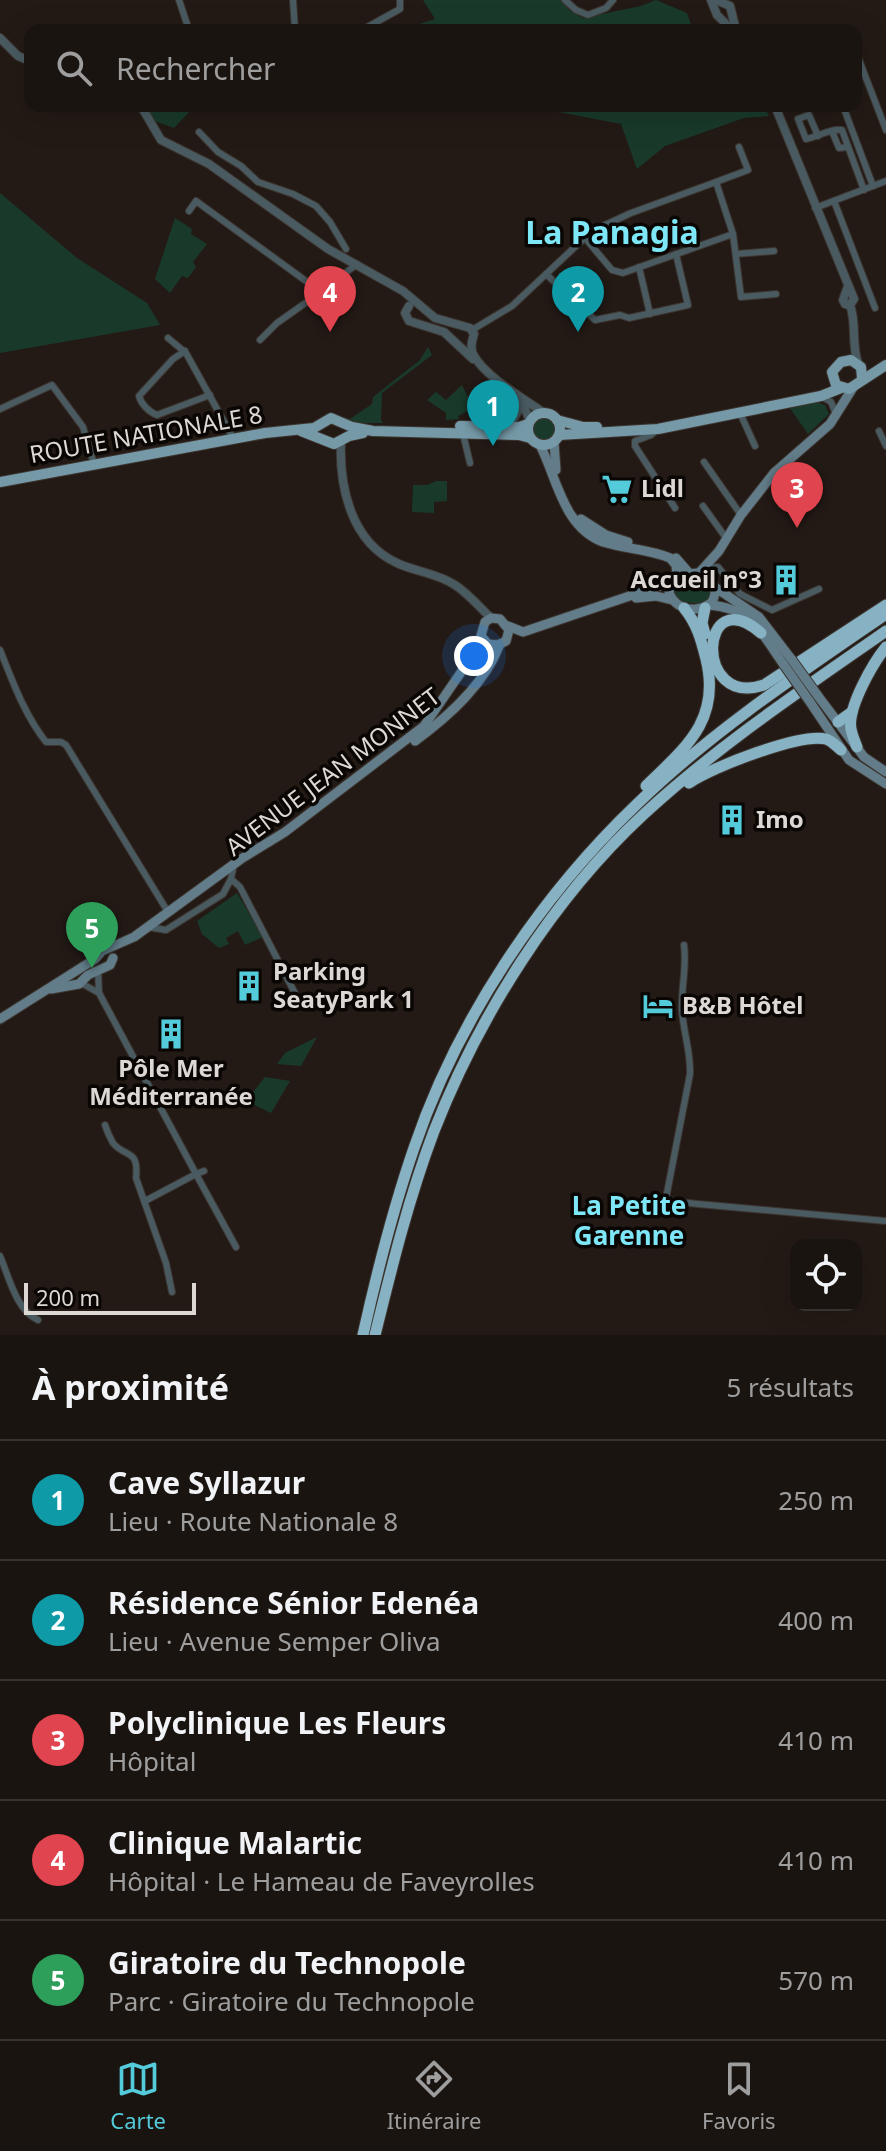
<!DOCTYPE html>
<html lang="fr">
<meta charset="utf-8">
<style>
:root{--surface:#1a1410;--page:#27211e;--text:#f1f3f6;--muted:#9f9e9f;--line:#383330;--accent:#53cbdb}
body{margin:0;font-family:"Noto Sans",sans-serif;background:var(--page);color:var(--text)}
.controls{position:absolute;right:24px;bottom:24px;display:grid;overflow:hidden;border-radius:16px;box-shadow:0 8px 32px #0002}
.controls button{width:72px;height:72px;display:grid;place-items:center;padding:0;border:0;border-bottom:2px solid var(--line);background:var(--surface);color:var(--text);font:40px sans-serif}
.scale{position:absolute;left:24px;bottom:20px;width:172px;box-sizing:border-box;padding-left:8px;border:4px solid #ded8d4;border-top:0;font-size:22px;line-height:28px;white-space:nowrap;color:#ded8d4;-webkit-text-stroke:6px #090604;paint-order:stroke}
.you{position:absolute;left:474px;top:656px;width:28px;height:28px;margin:-20px;border:6px solid #fff;border-radius:50%;background:#1a73e8;box-shadow:0 0 0 12px #1a73e833}
.badge{display:grid;place-items:center;width:52px;height:52px;border-radius:50%;background:var(--accent);color:#fff;font-size:26px;font-weight:700}
.pin{position:absolute;translate:-50% -66px;filter:drop-shadow(0 2px 4px #0008)}
.pin::after{content:'';position:absolute;top:42px;width:28px;height:24px;background:inherit;clip-path:polygon(0 0,100% 0,50% 100%)}
.list{margin:0;padding:0;list-style:none}
h2{display:flex;justify-content:space-between;align-items:center;height:104px;margin:0;padding:0 32px;font-size:34px}
h2 small{font-size:26px;font-weight:400;color:var(--muted)}
.list li{display:grid;grid-template-columns:52px 1fr auto;gap:24px;align-items:center;box-sizing:border-box;height:120px;padding:0 32px;border-top:2px solid var(--line)}
.list b{display:block;font-size:30px;white-space:nowrap}
.list p{margin:0;font-size:26px;white-space:nowrap;color:var(--muted)}
.list em{font-size:26px;font-style:normal;color:var(--muted)}
.icon{flex:none;width:44px;height:44px;fill:none;stroke:currentColor;stroke-width:2;stroke-linecap:round;stroke-linejoin:round}
.map{position:relative;flex:none;width:886px;height:1335px;overflow:hidden}
.search{position:absolute;background:var(--surface);box-shadow:0 8px 32px #0002;left:24px;right:24px;top:24px;height:88px;display:flex;align-items:center;gap:20px;box-sizing:border-box;padding:0 28px;border-radius:16px;color:var(--muted);font-size:30px}
.sheet{height:704px;background:var(--surface)}
nav{display:flex;justify-content:space-around;align-items:center;box-sizing:border-box;height:112px;border-top:2px solid var(--line);background:var(--surface);font-size:22px;color:var(--muted)}
nav a{display:grid;justify-items:center;gap:4px}
nav .on{color:var(--accent)}
.map>svg:first-child{display:block}
</style>
<div class="map">
<svg width="886" height="1335" viewBox="0 0 886 1335">
<rect width="100%" height="100%" fill="#231a15"/>
<g fill="#193a2b">
<path d="M423,0H562L569,10L583,18L641,6L656,0L687,13L693,30H446L443,27L439,30H401L435,19Z"/>
<path d="M146,106H185L190,111L174,128L152,120Z"/>
<path d="M528,106H764L769,116L744,118L665,146L637,169L621,124Z"/>
<path d="M0,193L77,258L147,303L160,325L0,353Z"/>
<path d="M175,218L192,229L191,234L207,244L193,262L196,267L188,278L182,276L170,293L155,279Z"/>
<path d="M428,347L432,355L382,393L381,420L383,423H348L344,417L350,419L372,404L373,397L420,360Z"/>
<path d="M462,385L473,408L458,416L459,419L446,420V413L427,400L436,392L446,400Z"/>
<path d="M816,402L825,405L829,414L808,434L790,408Z"/>
<circle cx="543" cy="429" r="12"/>
<path d="M436,481H447V501L434,502V513L412,512L413,485H427Z"/>
<path d="M686,578C705,577 724,590 701,604L678,601L673,594L675,585Z"/>
<path d="M237,893L263,937L245,945L238,931L226,938L229,944L219,948L202,934L197,921Z"/>
<path d="M317,1037L301,1066L277,1064L285,1053Z"/>
<path d="M265,1077L290,1081L271,1113L246,1101Z"/>
</g>
<g fill="none" stroke-linecap="round" stroke-linejoin="round">
<g stroke="#3d3530" stroke-width="8">
<g id="minor">
<path d="M179,0L189,30"/>
<path d="M293,0L295,30"/>
<path d="M565,0L576,10L588,15L606,8L613,0"/>
<path d="M362,30L400,9V0"/>
<path d="M856,52L886,130"/>
<path d="M843,106L873,186"/>
<path d="M832,131L839,148L848,147"/>
<path d="M199,132L218,152L241,166L258,182L293,194L316,206L330,222L346,249"/>
<path d="M818,136L809,115L798,119L806,139C817,137 831,128 842,130L864,190"/>
<path d="M716,182L748,170L739,147"/>
<path d="M834,201L875,308"/>
<path d="M815,208L886,181"/>
<path d="M189,211L196,201L321,292L357,264"/>
<path d="M733,234L741,297L776,294"/>
<path d="M736,254L774,251"/>
<path d="M639,267L650,314"/>
<path d="M546,274L595,320L620,315L629,318L688,305L676,254"/>
<path d="M472,330L512,306L592,231L631,213L716,182L733,234L623,273L612,270L585,238"/>
<path d="M168,338L186,353L233,438"/>
<path d="M260,340L277,323L321,292"/>
<path d="M185,351L173,359L139,396C141,404 149,412 157,415L210,395"/>
<path d="M821,396L831,402L836,414"/>
<path d="M0,409L52,385L83,427L94,464"/>
<path d="M740,413L755,446"/>
<path d="M658,429L651,435L635,441V446L675,508"/>
<path d="M879,431L886,446"/>
<path d="M463,434L470,463"/>
<path d="M704,462L741,515"/>
<path d="M703,506L726,538"/>
<path d="M704,568L718,567L740,594L772,610L819,589"/>
<path d="M0,650C13,682 24,714 46,742H61L66,745L168,912"/>
<path d="M234,864L231,879L240,887L299,1001"/>
<path d="M148,927L166,930L223,894L231,879"/>
<path d="M684,945C687,967 681,988 682,1010C683,1031 691,1052 690,1074L666,1198L670,1201L698,1204L886,1221"/>
<path d="M98,970L99,993L196,1174L145,1201"/>
<path d="M81,983L99,993"/>
<path d="M105,1125C107,1131 110,1138 113,1143C125,1158 139,1148 136,1178L166,1263L172,1292"/>
<path d="M204,1171L196,1174L236,1247"/>
<path d="M0,1256C9,1277 16,1310 38,1320"/>
</g>
</g>
<g stroke="#3d3530" stroke-width="10">
<g id="tertiary">
<path d="M711,0L717,15L732,30"/>
<path d="M716,0L730,6L736,30"/>
<path d="M0,38L18,56L30,61"/>
<path d="M141,106L161,140L209,164L328,249L403,291L435,318L470,328L474,334C472,341 470,347 473,354C484,376 524,399 544,413"/>
<path d="M775,106L854,299L850,305C857,324 851,344 858,363"/>
<path d="M848,286L843,300L845,304L850,305"/>
<path d="M409,306L405,313L409,321L444,332L473,359"/>
<path d="M502,389L516,404L518,411L510,425L503,426"/>
<path d="M515,401L525,409L530,421"/>
<path d="M341,441C339,487 351,542 397,563C416,572 437,573 455,585C469,594 479,607 491,618"/>
</g>
</g>
<g stroke="#3d3530" stroke-width="11">
<g id="secondary">
<path d="M554,442L556,470"/>
<path d="M540,445C557,478 563,527 603,542C625,549 649,549 670,558L676,565L677,577"/>
<path d="M581,519L606,535L628,542"/>
<path d="M676,558L689,573"/>
<path d="M699,573L719,551L741,515L774,473L830,424L854,386"/>
<path d="M699,573C713,577 719,589 712,602C697,614 677,611 669,593L671,582L685,574Z"/>
<path d="M716,588L759,617L792,660"/>
<path d="M636,598L656,596L672,600"/>
<path d="M709,605C753,608 761,633 784,665"/>
<path d="M508,626L523,632L671,582"/>
<path d="M818,696L864,757L886,772"/>
<path d="M810,702L849,760L886,784"/>
<path d="M415,741C449,716 485,684 500,644"/>
<path d="M51,989L79,984L88,975L110,965L113,958"/>
<path d="M0,1019L95,959L102,951L134,937L241,859L285,832L424,726L477,649L485,622L491,618L500,619L509,630L506,641L498,645L488,644L481,636"/>
</g>
</g>
<g stroke="#3d3530" stroke-width="12">
<g id="primary">
<path d="M862,378L861,367L851,360L841,362L832,372L836,385L849,389L886,365"/>
<circle cx="544" cy="429" r="16"/>
<path d="M557,420L583,427H597"/>
<path d="M460,426L519,427L528,424"/>
<path d="M301,431L334,444L349,436L363,433"/>
<path d="M559,435L658,429L821,396L841,388"/>
<path d="M0,482L265,433L314,428L331,418L352,427L373,431L519,435L530,438"/>
</g>
</g>
<g stroke="#3d3530" stroke-width="13">
<g id="motorway">
<path d="M705,608L702,623L705,634"/>
<path d="M761,633C699,579 693,709 764,685L886,605"/>
<path d="M838,722L852,712"/>
<path d="M857,747C855,742 852,735 851,729C847,708 873,663 886,647"/>
<path d="M689,783C712,767 800,733 826,739C832,741 836,746 841,750"/>
<path d="M646,786C686,747 721,720 706,659C701,639 697,624 684,608"/>
<path d="M363,1335C377,1272 393,1209 414,1148C457,1021 539,898 636,805C711,732 800,673 886,614"/>
<path d="M375,1335C392,1266 409,1197 434,1131C479,1016 553,898 644,814C719,745 803,689 886,631"/>
</g>
</g>
<use href="#minor" stroke="#495a61" stroke-width="6"/>
<use href="#tertiary" stroke="#495a61" stroke-width="8"/>
<use href="#secondary" stroke="#627d89" stroke-width="9"/>
<use href="#primary" stroke="#7599a7" stroke-width="10"/>
<use href="#motorway" stroke="#87b2c3" stroke-width="11"/>
<g stroke="#3d3530" stroke-width="11" stroke-linecap="butt">
<g id="secondary-bridge">
<path d="M792,660L818,696"/>
<path d="M784,665L810,702"/>
</g>
</g>
<use href="#secondary-bridge" stroke="#627d89" stroke-width="9"/>
</g>
<defs>
<g id="supermarket-bare" transform="scale(2.4)"><path d="M-6-5.5h2.5l.6 2H6L4.5 2H-2.5L-4.4-4H-6ZM-1.5 3.2a1.3 1.3 0 1 0 .1 0ZM3 3.2a1.3 1.3 0 1 0 .1 0Z" fill="#53cbdb" stroke="#090604" stroke-width="2.5" paint-order="stroke"/></g>
<g id="building-bare" transform="scale(2.4)"><path d="M-4-6H4V6H1V3H-1V6H-4ZM-2.5-4.3h1.7v1.8h-1.7ZM.8-4.3h1.7v1.8H.8ZM-2.5-1h1.7V.8h-1.7ZM.8-1h1.7V.8H.8Z" fill="#53cbdb" stroke="#090604" stroke-width="2.5" paint-order="stroke"/></g>
<g id="hotel-bare" transform="scale(2.4)"><path d="M-6-4.5h1.5V1H6V5H4.5V3h-9V5H-6ZM-4 0a1.8 1.8 0 1 1 3.6 0ZM.5 0V-2.5h3Q6-2.5 6 0Z" fill="#53cbdb" stroke="#090604" stroke-width="2.5" paint-order="stroke"/></g>
</defs>
<g fill-rule="evenodd">
<use href="#supermarket-bare" x="617" y="489"/>
<use href="#building-bare" x="786" y="580"/>
<use href="#building-bare" x="732" y="820"/>
<use href="#building-bare" x="249" y="986"/>
<use href="#hotel-bare" x="658" y="1006"/>
<use href="#building-bare" x="171" y="1034"/>
</g>
<g text-anchor="middle" stroke-width="7" stroke-linejoin="round" paint-order="stroke">
<g font-size="24" fill="#ded8d4" stroke="#090604">
<text transform="translate(146 435) rotate(-10)" y="8">ROUTE NATIONALE 8</text>
<text transform="translate(333 772) rotate(-37)" y="8">AVENUE JEAN MONNET</text>
</g>
<g font-size="24" font-weight="bold" fill="#ded8d4" stroke="#090604" text-anchor="start">
<text x="641" y="497">Lidl</text>
<text x="762" y="588" text-anchor="end">Accueil n°3</text>
<text x="756" y="828">Imo</text>
<text x="273" y="980">Parking<tspan x="273" dy="28">SeatyPark 1</tspan></text>
<text x="682" y="1014">B&amp;B Hôtel</text>
<text x="171" y="1077" text-anchor="middle">Pôle Mer<tspan x="171" dy="28">Méditerranée</tspan></text>
</g>
<g font-size="26" font-weight="bold" fill="#7ee7f7" stroke="#090604">
<text x="629" y="1215">La Petite<tspan x="629" dy="30">Garenne</tspan></text>
</g>
<g font-size="32" font-weight="bold" fill="#7ee7f7" stroke="#090604">
<text x="612" y="244">La Panagia</text>
</g>
</g>
</svg>
<div class="controls">
<button><svg class="icon" aria-label="locate" viewBox="0 0 24 24"><circle cx="12" cy="12" r="6"/><path d="M12 2v4M12 18v4M2 12h4M18 12h4"/></svg></button>
</div>
<div class="scale">200 m</div>
<div class="you"></div>
<div class="pin badge" style="left:493px;top:446px;background:#0f9aa8">1</div>
<div class="pin badge" style="left:578px;top:332px;background:#0f9aa8">2</div>
<div class="pin badge" style="left:797px;top:528px;background:#e0444e">3</div>
<div class="pin badge" style="left:330px;top:332px;background:#e0444e">4</div>
<div class="pin badge" style="left:92px;top:968px;background:#2e9e5b">5</div>
<div class="search"><svg class="icon" aria-label="search" viewBox="0 0 24 24"><circle cx="10" cy="10" r="6"/><path d="M15 15l6 6"/></svg>Rechercher</div>
</div>
<section class="sheet">
<h2>À proximité<small>5 résultats</small></h2>
<ul class="list">
<li><span class="badge" style="background:#0f9aa8">1</span><div><b>Cave Syllazur</b><p>Lieu · Route Nationale 8</p></div><em>250 m</em></li>
<li><span class="badge" style="background:#0f9aa8">2</span><div><b>Résidence Sénior Edenéa</b><p>Lieu · Avenue Semper Oliva</p></div><em>400 m</em></li>
<li><span class="badge" style="background:#e0444e">3</span><div><b>Polyclinique Les Fleurs</b><p>Hôpital</p></div><em>410 m</em></li>
<li><span class="badge" style="background:#e0444e">4</span><div><b>Clinique Malartic</b><p>Hôpital · Le Hameau de Faveyrolles</p></div><em>410 m</em></li>
<li><span class="badge" style="background:#2e9e5b">5</span><div><b>Giratoire du Technopole</b><p>Parc · Giratoire du Technopole</p></div><em>570 m</em></li>
</ul>
</section>
<nav>
<a class="on"><svg class="icon" aria-label="map" viewBox="0 0 24 24"><path d="M3 6l6-2 6 2 6-2v14l-6 2-6-2-6 2zM9 4v14M15 6v14"/></svg>Carte</a>
<a><svg class="icon" aria-label="directions" viewBox="0 0 24 24"><path d="M12 3l9 9-9 9-9-9zM9 14v-3h6M13 9l2 2-2 2"/></svg>Itinéraire</a>
<a><svg class="icon" aria-label="saved" viewBox="0 0 24 24"><path d="M7 4h10v16l-5-4-5 4z"/></svg>Favoris</a>
</nav>
